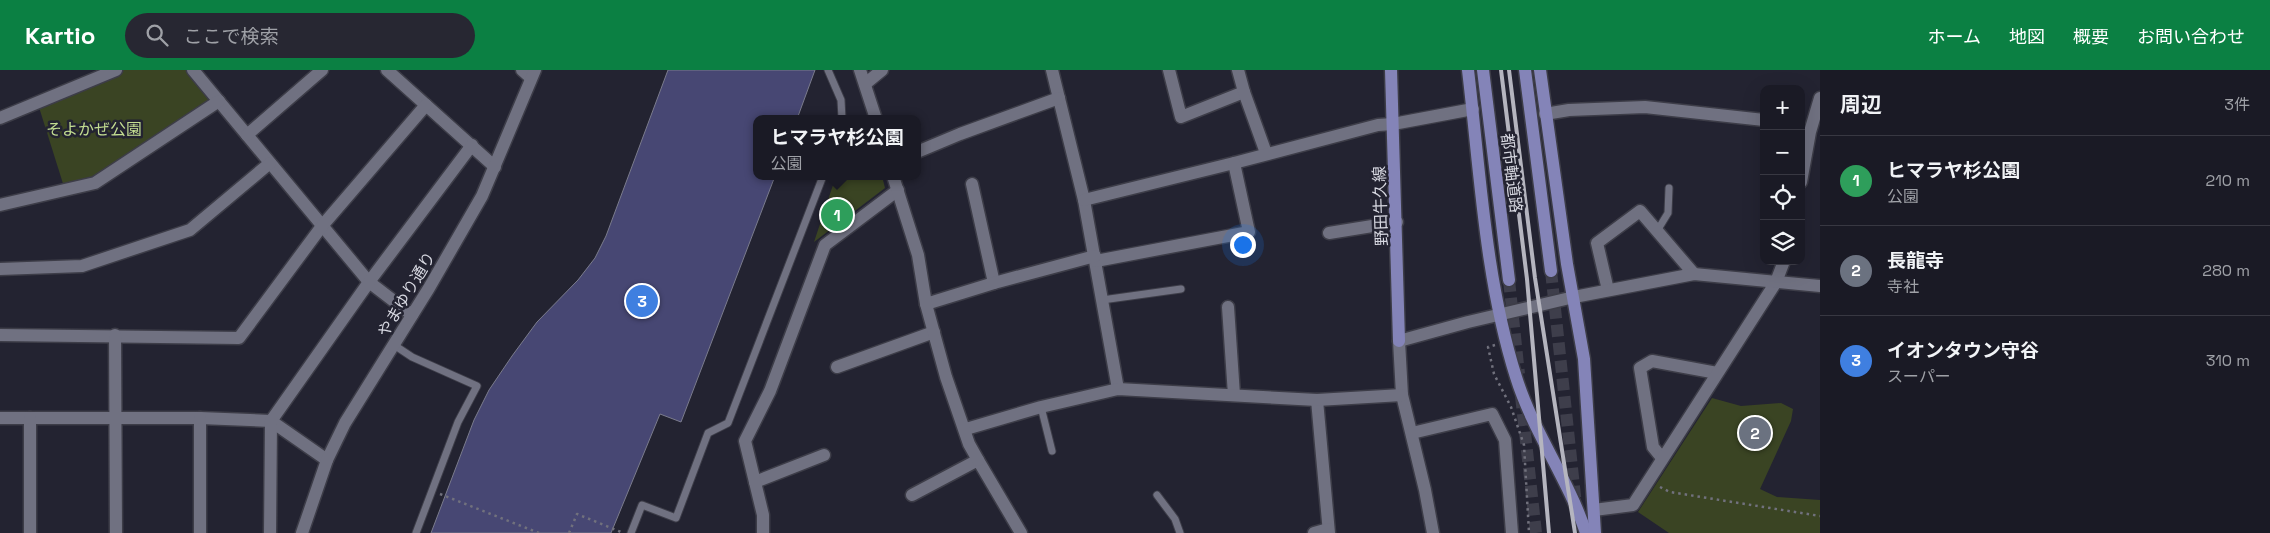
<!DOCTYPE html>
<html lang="ja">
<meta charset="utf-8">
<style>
:root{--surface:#1a1a25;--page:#272732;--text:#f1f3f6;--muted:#9fa1a7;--line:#383842;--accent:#0b8043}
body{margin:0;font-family:"Space Grotesk","Noto Sans JP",sans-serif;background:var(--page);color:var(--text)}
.controls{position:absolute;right:15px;top:15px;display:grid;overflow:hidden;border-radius:10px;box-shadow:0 5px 20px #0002}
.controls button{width:45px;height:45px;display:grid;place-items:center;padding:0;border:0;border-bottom:1px solid var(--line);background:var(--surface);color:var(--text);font:25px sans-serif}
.you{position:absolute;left:1242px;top:174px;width:18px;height:18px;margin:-12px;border:4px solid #fff;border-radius:50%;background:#1a73e8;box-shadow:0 0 0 8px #1a73e833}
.badge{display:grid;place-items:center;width:32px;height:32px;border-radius:50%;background:var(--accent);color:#fff;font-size:16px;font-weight:700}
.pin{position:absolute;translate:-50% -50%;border:2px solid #fff;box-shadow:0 1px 5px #0006}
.popup{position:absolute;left:753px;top:45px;width:168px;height:65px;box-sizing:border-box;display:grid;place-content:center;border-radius:10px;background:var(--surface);filter:drop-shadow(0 1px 4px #0005);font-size:16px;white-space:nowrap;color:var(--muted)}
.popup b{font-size:19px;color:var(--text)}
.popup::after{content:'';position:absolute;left:50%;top:100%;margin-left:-10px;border:10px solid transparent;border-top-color:var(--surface)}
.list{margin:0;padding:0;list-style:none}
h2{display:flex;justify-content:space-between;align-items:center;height:65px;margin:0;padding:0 20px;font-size:21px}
h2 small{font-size:16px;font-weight:400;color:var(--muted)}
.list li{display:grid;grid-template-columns:32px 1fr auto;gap:15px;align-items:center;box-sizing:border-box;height:90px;padding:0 20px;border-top:1px solid var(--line)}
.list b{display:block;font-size:19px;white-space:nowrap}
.list p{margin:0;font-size:16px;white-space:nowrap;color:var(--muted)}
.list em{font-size:16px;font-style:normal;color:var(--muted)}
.icon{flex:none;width:28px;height:28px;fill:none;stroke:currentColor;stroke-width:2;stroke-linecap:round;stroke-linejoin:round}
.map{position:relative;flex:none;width:1820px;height:463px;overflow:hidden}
header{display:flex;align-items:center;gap:30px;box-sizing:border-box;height:70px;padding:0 25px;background:var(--accent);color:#fff}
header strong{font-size:24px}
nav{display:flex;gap:28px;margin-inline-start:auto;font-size:18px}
.search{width:350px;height:45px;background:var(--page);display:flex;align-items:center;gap:12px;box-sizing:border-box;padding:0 18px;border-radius:28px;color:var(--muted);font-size:19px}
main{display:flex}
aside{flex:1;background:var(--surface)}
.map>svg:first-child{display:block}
</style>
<header>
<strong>Kartio</strong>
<div class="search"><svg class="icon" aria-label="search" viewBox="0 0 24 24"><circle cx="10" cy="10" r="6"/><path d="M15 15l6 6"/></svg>ここで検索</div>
<nav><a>ホーム</a><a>地図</a><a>概要</a><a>お問い合わせ</a></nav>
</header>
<main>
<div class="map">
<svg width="1820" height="463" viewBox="0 0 1820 463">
<rect width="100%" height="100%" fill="#232331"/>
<g fill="#3a4423">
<path d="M116,0H193L219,31L95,113L65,120L38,34Z"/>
<path d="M836,106H882L885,118L814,172Z"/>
<path d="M1712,328L1741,336L1781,333L1793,339L1791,351L1760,419L1777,427L1820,430V463H1669L1638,442Z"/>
</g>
<path fill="#474773" stroke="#7b7c8d" d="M668,0H815L797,49H757V106H775L681,352L660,344L611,463H431L474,350L489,320L512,286L537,252L578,210L595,188L606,166Z"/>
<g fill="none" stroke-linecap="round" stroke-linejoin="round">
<g stroke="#3e3e4b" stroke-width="12" stroke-dasharray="12 6" stroke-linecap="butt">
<path d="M1551,201L1576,435"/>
<path d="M1509,210L1519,304"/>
<path d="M1521,326L1536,463"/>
</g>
<g stroke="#3d3d48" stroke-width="9">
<g id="service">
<path d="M828,0L841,30L842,49"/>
<path d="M1657,161L1668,143L1669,118"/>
<path d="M1102,230L1181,219"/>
<path d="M394,275L412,287L477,316L458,352L416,463"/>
<path d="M1041,337L1052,381"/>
<path d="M1157,425L1175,449L1180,463"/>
<path d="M631,463L642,435L676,448L708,363L728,353L823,106"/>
</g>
</g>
<g stroke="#3d3d48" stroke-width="15">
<g id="minor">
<path d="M193,0L369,212L412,245"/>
<path d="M387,0L495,97"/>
<path d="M522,0L531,8"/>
<path d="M1052,0L1084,130L1118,319"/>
<path d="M1169,0L1181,47L1244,22"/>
<path d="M1238,0L1244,22L1266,83"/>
<path d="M865,14L882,0"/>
<path d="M1545,44L1569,40L1645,37L1764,50"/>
<path d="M247,65L322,0"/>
<path d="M917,82L960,64L1059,28"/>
<path d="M1801,112L1810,62L1820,28"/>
<path d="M972,114L994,213"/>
<path d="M1084,130L1234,93L1378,55L1393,54L1473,39"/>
<path d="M0,135L95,113L219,31"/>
<path d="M1329,163L1397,152"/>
<path d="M1096,191L1249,162L1234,93"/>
<path d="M0,199L82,196L190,160L270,93"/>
<path d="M1608,220L1597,173L1640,141L1694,204"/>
<path d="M926,234L994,213L1095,186"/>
<path d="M1228,237L1234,325"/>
<path d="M0,265L239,268L322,156L426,35"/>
<path d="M115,265L116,463"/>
<path d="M1399,271L1402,325L1425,420L1433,463"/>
<path d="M837,297L934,262"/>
<path d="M1317,330L1329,463"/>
<path d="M0,348H200L271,351L327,390"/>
<path d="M30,348V463"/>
<path d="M200,348V463"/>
<path d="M966,359L1041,337L1118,319L1317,330L1402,325"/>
<path d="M1412,363L1492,344L1505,370L1512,463"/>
<path d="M1662,388L1653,377L1640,298L1652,291L1717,303"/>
<path d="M755,412L824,385"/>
<path d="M912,425L978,390L1021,463"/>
<path d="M1594,440L1633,435L1776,212L1784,191"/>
<path d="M270,463L271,351L369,212L472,75"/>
<path d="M763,463V445L745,371L770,321L825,175L898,120"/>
<path d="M1314,463L1328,459"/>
</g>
</g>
<g stroke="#3d3d48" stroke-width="15">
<g id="tertiary">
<path d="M860,0L876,49"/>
<path d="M0,48L116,0"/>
<path d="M893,106L918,185L926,234L946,307L969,374L978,390"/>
<path d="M1399,271L1468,252L1574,227L1694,204L1820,216"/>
<path d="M302,463L327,390L345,353L429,218L482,126L535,0"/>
</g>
</g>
<g stroke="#3d3d48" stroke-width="15">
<g id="primary">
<path d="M1391,0L1399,271"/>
<path d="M1468,0C1480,101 1485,209 1516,307C1533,362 1568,408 1586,463"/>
<path d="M1483,0L1509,210"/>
<path d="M1525,0L1551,201"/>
<path d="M1540,0L1567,194L1584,289L1595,463"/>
</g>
</g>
<g stroke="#71717d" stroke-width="2.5" stroke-dasharray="2.5 4" stroke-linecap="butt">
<path d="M1495,275L1488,277L1494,304L1511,337L1524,375L1529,463"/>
<path d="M1660,417L1670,422L1820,446"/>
<path d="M440,424L539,463"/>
<path d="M569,463L577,444L621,462"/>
</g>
<use href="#service" stroke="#707181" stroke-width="7"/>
<use href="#minor" stroke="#707181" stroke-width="12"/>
<use href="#tertiary" stroke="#707181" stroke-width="12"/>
<use href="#primary" stroke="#8484b8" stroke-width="12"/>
<g stroke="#b5b5bf" stroke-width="4">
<path d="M1501,0L1527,209L1549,463"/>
<path d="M1509,0L1535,208L1575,463"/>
</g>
</g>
<g text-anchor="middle" stroke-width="5" stroke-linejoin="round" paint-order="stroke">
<g font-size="16" fill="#c3dd91" stroke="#232331">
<text x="94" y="65">そよかぜ公園</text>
</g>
<g font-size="16" fill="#d7d8e1" stroke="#232331">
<text transform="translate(1512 103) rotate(83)" y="6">都市軸道路</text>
<text transform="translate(1380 136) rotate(-92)" y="6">野田牛久線</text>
<text transform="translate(406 224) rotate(-59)" y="6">やまゆり通り</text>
</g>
</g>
</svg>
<div class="controls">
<button>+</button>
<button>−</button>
<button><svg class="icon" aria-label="locate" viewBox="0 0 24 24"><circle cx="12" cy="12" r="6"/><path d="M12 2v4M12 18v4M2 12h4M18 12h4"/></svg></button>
<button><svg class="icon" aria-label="layers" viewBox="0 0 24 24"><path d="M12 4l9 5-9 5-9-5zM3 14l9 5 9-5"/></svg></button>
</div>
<div class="you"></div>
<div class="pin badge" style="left:837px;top:145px;background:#2e9e5b">1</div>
<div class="popup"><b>ヒマラヤ杉公園</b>公園</div>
<div class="pin badge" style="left:1755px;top:363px;background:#6b7280">2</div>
<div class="pin badge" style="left:642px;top:231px;background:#3f7fe0">3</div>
</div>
<aside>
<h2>周辺<small>3件</small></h2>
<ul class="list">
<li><span class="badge" style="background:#2e9e5b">1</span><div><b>ヒマラヤ杉公園</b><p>公園</p></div><em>210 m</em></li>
<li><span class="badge" style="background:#6b7280">2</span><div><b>長龍寺</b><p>寺社</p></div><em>280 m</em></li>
<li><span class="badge" style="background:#3f7fe0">3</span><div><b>イオンタウン守谷</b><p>スーパー</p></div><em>310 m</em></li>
</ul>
</aside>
</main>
